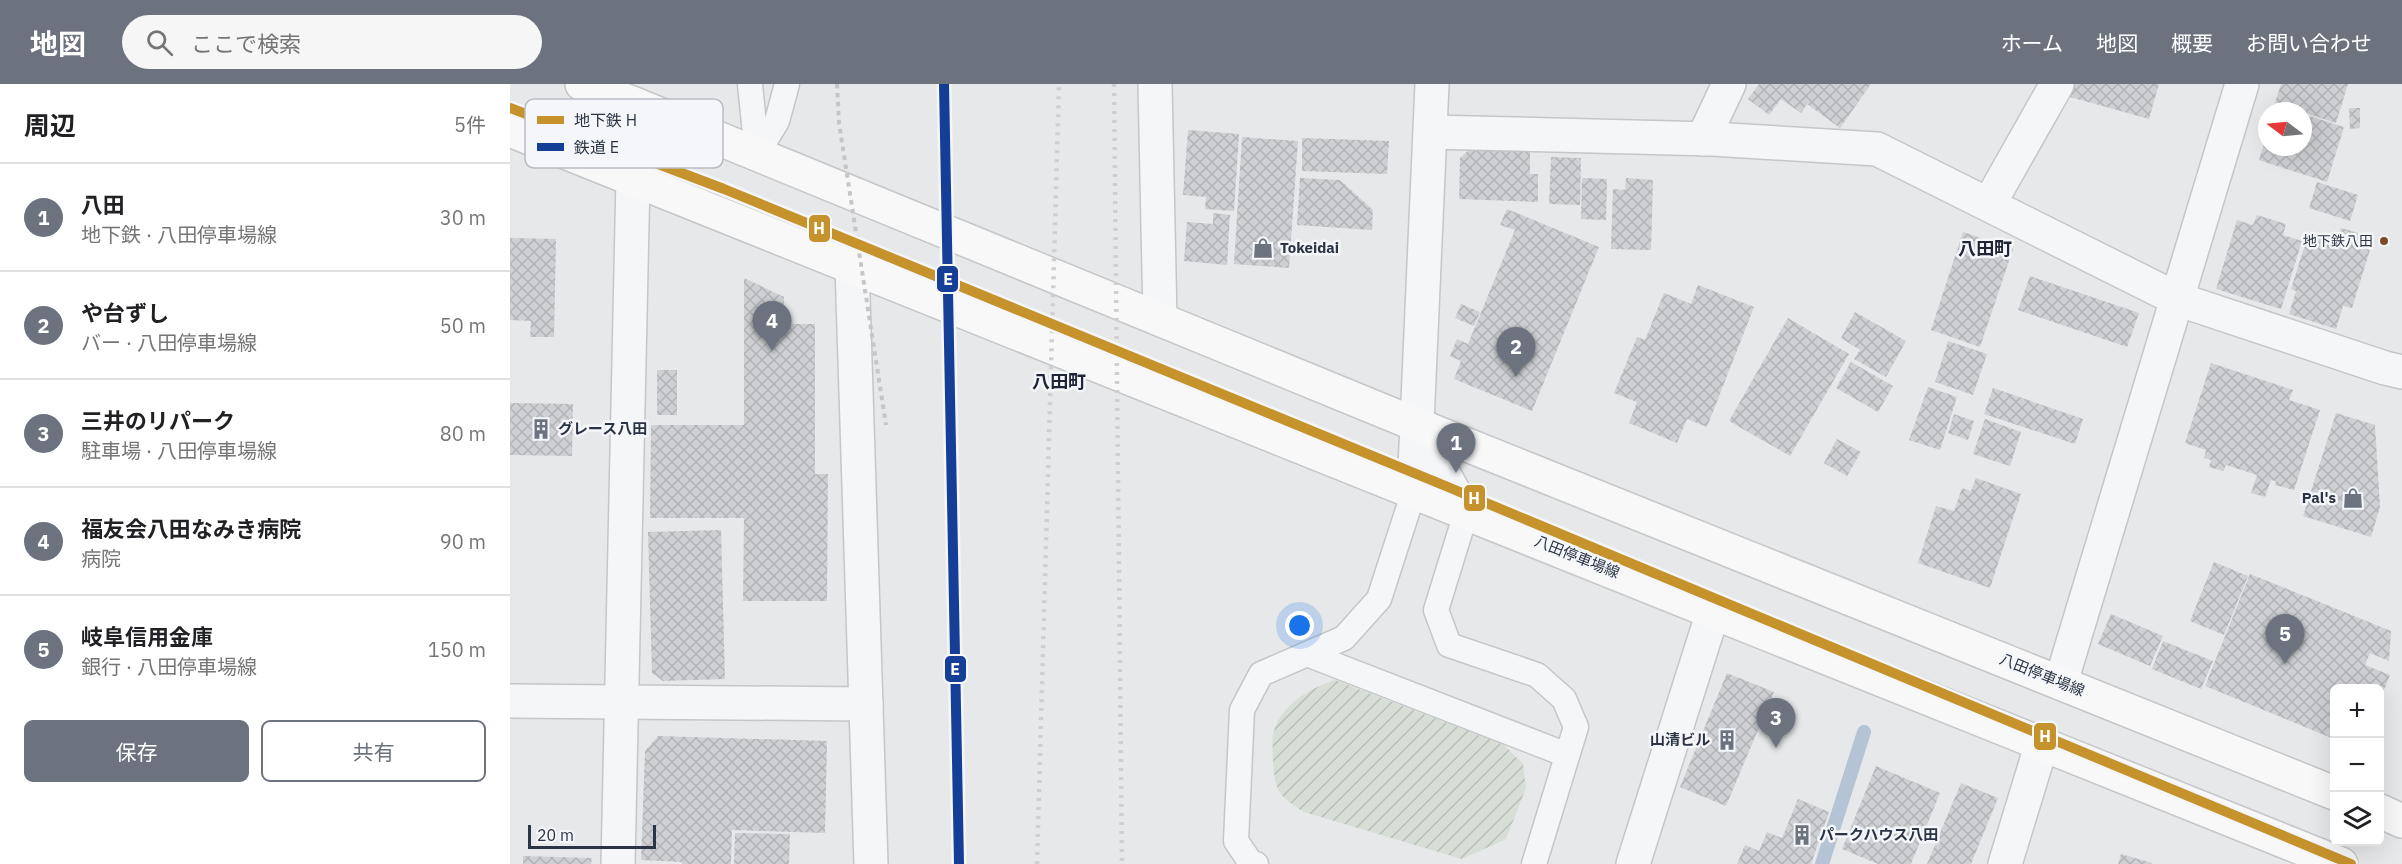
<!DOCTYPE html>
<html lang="ja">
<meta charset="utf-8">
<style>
:root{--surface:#fff;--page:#f6f6f6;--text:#202124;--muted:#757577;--line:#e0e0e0;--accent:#6c737f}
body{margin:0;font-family:"IBM Plex Sans","Noto Sans JP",sans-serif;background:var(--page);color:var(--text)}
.controls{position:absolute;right:18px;bottom:18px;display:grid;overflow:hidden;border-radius:9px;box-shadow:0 6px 24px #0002}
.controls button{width:54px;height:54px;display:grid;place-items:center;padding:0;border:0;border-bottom:2px solid var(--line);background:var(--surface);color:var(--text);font:30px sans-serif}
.compass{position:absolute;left:1748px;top:18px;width:54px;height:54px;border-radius:50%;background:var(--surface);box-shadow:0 6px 24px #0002;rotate:286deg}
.scale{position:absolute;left:18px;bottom:15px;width:128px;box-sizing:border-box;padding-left:6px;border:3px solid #2b3445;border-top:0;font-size:16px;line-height:21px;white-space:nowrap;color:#2b3445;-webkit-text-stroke:4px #f4f6f9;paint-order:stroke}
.you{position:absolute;left:790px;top:542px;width:21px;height:21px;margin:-15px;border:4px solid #fff;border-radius:50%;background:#1a73e8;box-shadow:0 0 0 9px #1a73e833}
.badge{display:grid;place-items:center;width:39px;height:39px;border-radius:50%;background:var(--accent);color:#fff;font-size:20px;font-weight:700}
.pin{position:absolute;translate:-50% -50px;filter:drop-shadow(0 2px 3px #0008)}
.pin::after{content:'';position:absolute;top:32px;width:21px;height:18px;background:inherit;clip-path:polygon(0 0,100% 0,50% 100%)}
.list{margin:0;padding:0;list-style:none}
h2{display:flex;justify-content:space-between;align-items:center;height:78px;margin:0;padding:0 24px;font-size:26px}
h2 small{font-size:20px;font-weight:400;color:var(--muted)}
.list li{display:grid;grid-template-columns:39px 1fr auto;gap:18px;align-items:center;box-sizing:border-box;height:108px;padding:0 24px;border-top:2px solid var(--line)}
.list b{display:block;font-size:22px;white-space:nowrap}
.list p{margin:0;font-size:20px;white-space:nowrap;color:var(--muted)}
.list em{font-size:20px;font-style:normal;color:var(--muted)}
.actions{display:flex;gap:12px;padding:18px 24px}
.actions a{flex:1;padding:14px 0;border:2px solid var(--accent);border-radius:9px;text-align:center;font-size:21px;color:var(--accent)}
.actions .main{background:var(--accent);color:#fff}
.icon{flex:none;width:33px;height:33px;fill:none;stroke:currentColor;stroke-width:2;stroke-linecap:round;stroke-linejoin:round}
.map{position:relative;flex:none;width:1892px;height:780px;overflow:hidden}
header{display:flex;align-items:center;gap:36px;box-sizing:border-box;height:84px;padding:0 30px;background:var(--accent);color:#fff}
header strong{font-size:28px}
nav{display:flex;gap:33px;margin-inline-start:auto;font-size:21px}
.search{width:420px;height:54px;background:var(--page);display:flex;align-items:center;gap:15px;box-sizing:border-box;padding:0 21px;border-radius:33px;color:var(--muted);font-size:22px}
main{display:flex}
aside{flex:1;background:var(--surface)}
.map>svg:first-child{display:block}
</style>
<header>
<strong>地図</strong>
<div class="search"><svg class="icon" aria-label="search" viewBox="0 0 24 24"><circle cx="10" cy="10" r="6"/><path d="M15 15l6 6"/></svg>ここで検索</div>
<nav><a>ホーム</a><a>地図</a><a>概要</a><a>お問い合わせ</a></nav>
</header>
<main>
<aside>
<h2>周辺<small>5件</small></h2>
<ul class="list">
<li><span class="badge">1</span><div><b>八田</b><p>地下鉄 · 八田停車場線</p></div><em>30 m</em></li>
<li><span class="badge">2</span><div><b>や台ずし</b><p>バー · 八田停車場線</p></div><em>50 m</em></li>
<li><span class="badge">3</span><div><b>三井のリパーク</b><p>駐車場 · 八田停車場線</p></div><em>80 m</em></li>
<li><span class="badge">4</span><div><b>福友会八田なみき病院</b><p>病院</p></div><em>90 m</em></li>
<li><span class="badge">5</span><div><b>岐阜信用金庫</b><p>銀行 · 八田停車場線</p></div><em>150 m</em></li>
</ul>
<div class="actions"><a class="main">保存</a><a>共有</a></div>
</aside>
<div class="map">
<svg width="1892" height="780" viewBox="0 0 1892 780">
<defs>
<pattern id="garden-furrows" width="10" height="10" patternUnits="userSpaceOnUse" patternTransform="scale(1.5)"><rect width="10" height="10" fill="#d6ded6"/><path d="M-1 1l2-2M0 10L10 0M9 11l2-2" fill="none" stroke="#b8bfb9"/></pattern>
<pattern id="building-cross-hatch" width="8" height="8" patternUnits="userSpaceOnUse" patternTransform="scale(1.5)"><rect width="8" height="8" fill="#ced0d3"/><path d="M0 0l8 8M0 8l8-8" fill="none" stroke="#b1b3b6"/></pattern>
</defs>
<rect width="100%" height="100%" fill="#e6e8ea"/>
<path fill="url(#garden-furrows)" d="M825,596L994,661L1013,680L1016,704L996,755L952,775L794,728C768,712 765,707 763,676C763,667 761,652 765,644C775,618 801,604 825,596Z"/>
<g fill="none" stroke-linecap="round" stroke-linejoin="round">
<path stroke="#b4c4d5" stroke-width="14" d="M1312,780L1354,648"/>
</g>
<g fill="url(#building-cross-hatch)">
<path d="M1249,0H1361L1330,44L1297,20L1291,29L1271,15L1259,31L1238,15Z"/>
<path d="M1564,0H1649L1639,35L1560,13Z"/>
<path d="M1771,0H1838L1826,39L1765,19Z"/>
<path d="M1766,22L1780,26V27H1765Z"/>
<path d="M1839,24H1850V44L1840,45Z"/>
<path d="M1793,30L1834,43L1817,98L1749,76L1756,53L1757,63H1793Z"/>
<path d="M678,46L729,50L724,127L695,125L696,113L673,111Z"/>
<path d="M732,53L788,57L779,184L724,180Z"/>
<path d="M792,54L879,57L877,90L792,87Z"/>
<path d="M960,65L1020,67V90H1028V118L949,115L950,74Z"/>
<path d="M1041,73L1071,74L1070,121L1039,120Z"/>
<path d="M790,94L830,96L863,126L862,146L787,141Z"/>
<path d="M1072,94L1097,95L1096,136L1071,135Z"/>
<path d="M1116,94L1143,96L1141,166L1101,165L1103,105L1115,106Z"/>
<path d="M1807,98L1848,111L1840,137L1799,124Z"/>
<path d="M997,125L1089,163L1022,327L944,295L951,277L940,272L947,255L958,260L1005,146L990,141Z"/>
<path d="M703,129L720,131L717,181L674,177L677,138L703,140Z"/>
<path d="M1747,131L1776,140L1773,151L1792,157L1771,225L1706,205L1727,136L1743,141Z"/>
<path d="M1831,144L1852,150L1847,163L1860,166L1842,224L1833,222L1826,245L1779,230L1786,207L1781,205L1799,148L1827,156Z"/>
<path d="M1453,148L1503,165L1470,263L1421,246Z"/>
<path d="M0,154L46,155L44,253H20L21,237L0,236Z"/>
<path d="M1520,192L1629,229L1617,263L1508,226Z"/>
<path d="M234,194L274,213L273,240H305V390H318L317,517H233L234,434H140L141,341H234Z"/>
<path d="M1188,201L1244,223L1197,343L1177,335L1167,359L1119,339L1127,318L1104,309L1127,253L1135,256L1154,209L1181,220Z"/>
<path d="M951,220L970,228L964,242L945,234Z"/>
<path d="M1345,228L1396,257L1376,293L1344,275L1350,266L1331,254Z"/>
<path d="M1278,234L1339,270L1280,372L1219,337Z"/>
<path d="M1438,257L1477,270L1463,311L1425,298Z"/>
<path d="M1341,278L1383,302L1368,328L1326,304Z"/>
<path d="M1701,279L1783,306L1779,316L1810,326L1784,406L1765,401L1766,397L1761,396L1755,413L1741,409L1747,391L1716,381L1713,387L1699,383L1701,376L1694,374L1696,366L1675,359Z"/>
<rect x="147" y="286" width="20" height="45"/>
<path d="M1418,303L1447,313L1430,366L1399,356Z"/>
<path d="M1483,304L1573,335L1565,360L1474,330Z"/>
<path d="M0,319L63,320L62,372L0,371Z"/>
<path d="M1826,329L1865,341L1870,423L1861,453L1793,432Z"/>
<path d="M1444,330L1464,337L1458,356L1438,349Z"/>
<path d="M1475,335L1511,348L1500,382L1463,370Z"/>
<path d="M1327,355L1351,368L1337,392L1314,379Z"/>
<path d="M1466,394L1511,410L1480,504L1408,479L1426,422L1444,427L1452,404L1461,407Z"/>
<path d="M211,446L215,595L153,597L142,589L138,448Z"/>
<path d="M1704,478L1738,492L1714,551L1680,537Z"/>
<path d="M1740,490L1881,547L1879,577L1860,569L1855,581L1880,591L1870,616V604H1824V655L1695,602Z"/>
<path d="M1601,530L1653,552L1640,582L1588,560Z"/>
<path d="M1653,557L1703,577L1691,605L1642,585Z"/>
<path d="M1217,589L1264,608L1216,722L1170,703Z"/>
<path d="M148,652L317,657L315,749L222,746L221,780H172V778L131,776L135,667Z"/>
<path d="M1366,682L1430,709L1401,780H1368L1332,765Z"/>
<path d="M1451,699L1488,714L1461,780H1417Z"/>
<path d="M1288,715L1319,728L1301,780H1227L1235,761L1249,767L1257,748L1272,754Z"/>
<path d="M225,749L280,750L279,780H224Z"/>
<path d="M1611,770L1642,779V780H1608Z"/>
<path d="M13,772L82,774L81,780H13Z"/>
</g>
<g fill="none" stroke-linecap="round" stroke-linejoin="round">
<g stroke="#c4c6c8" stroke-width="27">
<g id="lane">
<path d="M240,0L247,70"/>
<path d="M247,70L267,37L277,0"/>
<path d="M956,429L926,526L939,561L1027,591L1054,615L1066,643L1024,780"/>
<path d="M797,570L1057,671"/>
<path d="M746,780L741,779L726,757L732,626L751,590L834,554L869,515L904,407"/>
</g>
</g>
<g stroke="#c4c6c8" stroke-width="36">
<g id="street">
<path d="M645,0L650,235"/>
<path d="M921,48L1202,55L1367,65L1667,215L1875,284L1892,288"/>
<path d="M1193,55L1219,0"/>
<path d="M1479,120L1547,0"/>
<path d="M342,182L361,780"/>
<path d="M906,342L956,429"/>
<path d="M904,407L922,0"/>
<path d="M1551,598L1732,0"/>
<path d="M0,617L356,620"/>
<path d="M108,780L123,94"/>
<path d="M1123,780L1203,528"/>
<path d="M1495,780L1532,659"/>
</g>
</g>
<g stroke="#c4c6c8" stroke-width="36">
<g id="secondary">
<path d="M72,0L122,19L905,340L1824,709"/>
<path d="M0,46L1831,780"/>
<path d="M1870,727L1892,737"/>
</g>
</g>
<use href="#lane" stroke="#f5f6f7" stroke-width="24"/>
<use href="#street" stroke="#f5f6f7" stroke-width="33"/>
<use href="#secondary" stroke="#f8f8f8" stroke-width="33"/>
<g stroke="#cecfd2" stroke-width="4.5" stroke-dasharray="3 6" stroke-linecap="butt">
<path d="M604,0L612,780"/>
<path d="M527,780L549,0"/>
</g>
<path stroke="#c5c6ca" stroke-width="4" stroke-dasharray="4.5 4.5" stroke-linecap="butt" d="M327,0L329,39L376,341"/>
<g stroke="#f4f6f9" stroke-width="15">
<path id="rail-1" d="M434,0L449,780"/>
</g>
<use href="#rail-1" stroke="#153f97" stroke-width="10"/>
<g stroke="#f4f6f9" stroke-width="15">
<path id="metro-1" d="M0,24L214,105L938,403L1841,780"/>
</g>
<use href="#metro-1" stroke="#c6922c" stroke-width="10"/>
</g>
<defs>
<g id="shop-bare" transform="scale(1.62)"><path d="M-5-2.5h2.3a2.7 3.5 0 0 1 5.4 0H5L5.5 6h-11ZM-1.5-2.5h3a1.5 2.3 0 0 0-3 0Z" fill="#6c737f" stroke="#f4f6f9" stroke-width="2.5" paint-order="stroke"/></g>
<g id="building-bare" transform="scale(1.62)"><path d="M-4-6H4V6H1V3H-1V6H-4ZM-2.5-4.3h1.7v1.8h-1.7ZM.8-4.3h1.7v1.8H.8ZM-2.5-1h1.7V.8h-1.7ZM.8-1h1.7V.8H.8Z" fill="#6c737f" stroke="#f4f6f9" stroke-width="2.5" paint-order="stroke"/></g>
</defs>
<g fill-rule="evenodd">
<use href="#shop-bare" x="753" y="164"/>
<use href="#building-bare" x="31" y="345"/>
<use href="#shop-bare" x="1843" y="414"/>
<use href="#building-bare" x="1217" y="656"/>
<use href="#building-bare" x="1292" y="751"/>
</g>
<circle fill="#7a4b2a" stroke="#f4f6f9" stroke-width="2" cx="1874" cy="157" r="5"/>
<g text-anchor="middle" stroke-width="5" stroke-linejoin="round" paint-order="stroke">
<g font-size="14" fill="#2b3445" stroke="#f4f6f9" text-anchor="end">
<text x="1863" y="162">地下鉄八田</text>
</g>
<g font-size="15" font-weight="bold" fill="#2b3445" stroke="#f4f6f9" text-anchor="start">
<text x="770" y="169">Tokeidai</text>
<text x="48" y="350">グレース八田</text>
<text x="1826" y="419" text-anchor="end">Pal's</text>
<text x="1200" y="661" text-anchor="end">山清ビル</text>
<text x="1309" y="756">パークハウス八田</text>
</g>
<g font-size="15" fill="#2b3445" stroke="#f4f6f9">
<text transform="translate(1067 473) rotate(22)" y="5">八田停車場線</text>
<text transform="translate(1532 591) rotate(22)" y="5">八田停車場線</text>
</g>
<g font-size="18" font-weight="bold" fill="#1d2536" stroke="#f4f6f9">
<text x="1475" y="171">八田町</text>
<text x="549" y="304">八田町</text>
</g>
</g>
<rect x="15" y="15" width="198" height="69" rx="9" fill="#f4f6f9" stroke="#b8bcc3" stroke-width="1.5"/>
<rect x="27" y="32" width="27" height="8" fill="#c6922c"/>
<rect x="27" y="59" width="27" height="8" fill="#153f97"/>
<g font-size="16" fill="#2b3445">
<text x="64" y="42">地下鉄 H</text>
<text x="64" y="69">鉄道 E</text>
</g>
<g stroke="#f4f6f9" stroke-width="2">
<rect x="298" y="130" width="23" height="29" rx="6" fill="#c6922c"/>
<rect x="426" y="181" width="23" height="28" rx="6" fill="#153f97"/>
<rect x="953" y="400" width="23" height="28" rx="6" fill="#c6922c"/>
<rect x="434" y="571" width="23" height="28" rx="6" fill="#153f97"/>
<rect x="1523" y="638" width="24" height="29" rx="6" fill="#c6922c"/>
</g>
<g font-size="16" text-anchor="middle" font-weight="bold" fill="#fff">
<text x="309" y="150">H</text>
<text x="438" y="201">E</text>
<text x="964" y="420">H</text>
<text x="445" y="591">E</text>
<text x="1535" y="658">H</text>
</g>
</svg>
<div class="controls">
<button>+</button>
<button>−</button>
<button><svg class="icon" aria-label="layers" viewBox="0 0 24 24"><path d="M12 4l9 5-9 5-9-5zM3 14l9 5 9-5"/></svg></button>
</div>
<svg class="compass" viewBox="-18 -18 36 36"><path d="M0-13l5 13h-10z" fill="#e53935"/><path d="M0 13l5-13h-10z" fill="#757577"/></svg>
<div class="scale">20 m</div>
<div class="you"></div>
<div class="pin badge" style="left:946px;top:389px">1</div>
<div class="pin badge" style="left:1006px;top:293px">2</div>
<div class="pin badge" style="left:1266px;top:664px">3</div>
<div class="pin badge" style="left:262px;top:267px">4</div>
<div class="pin badge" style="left:1775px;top:580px">5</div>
</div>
</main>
